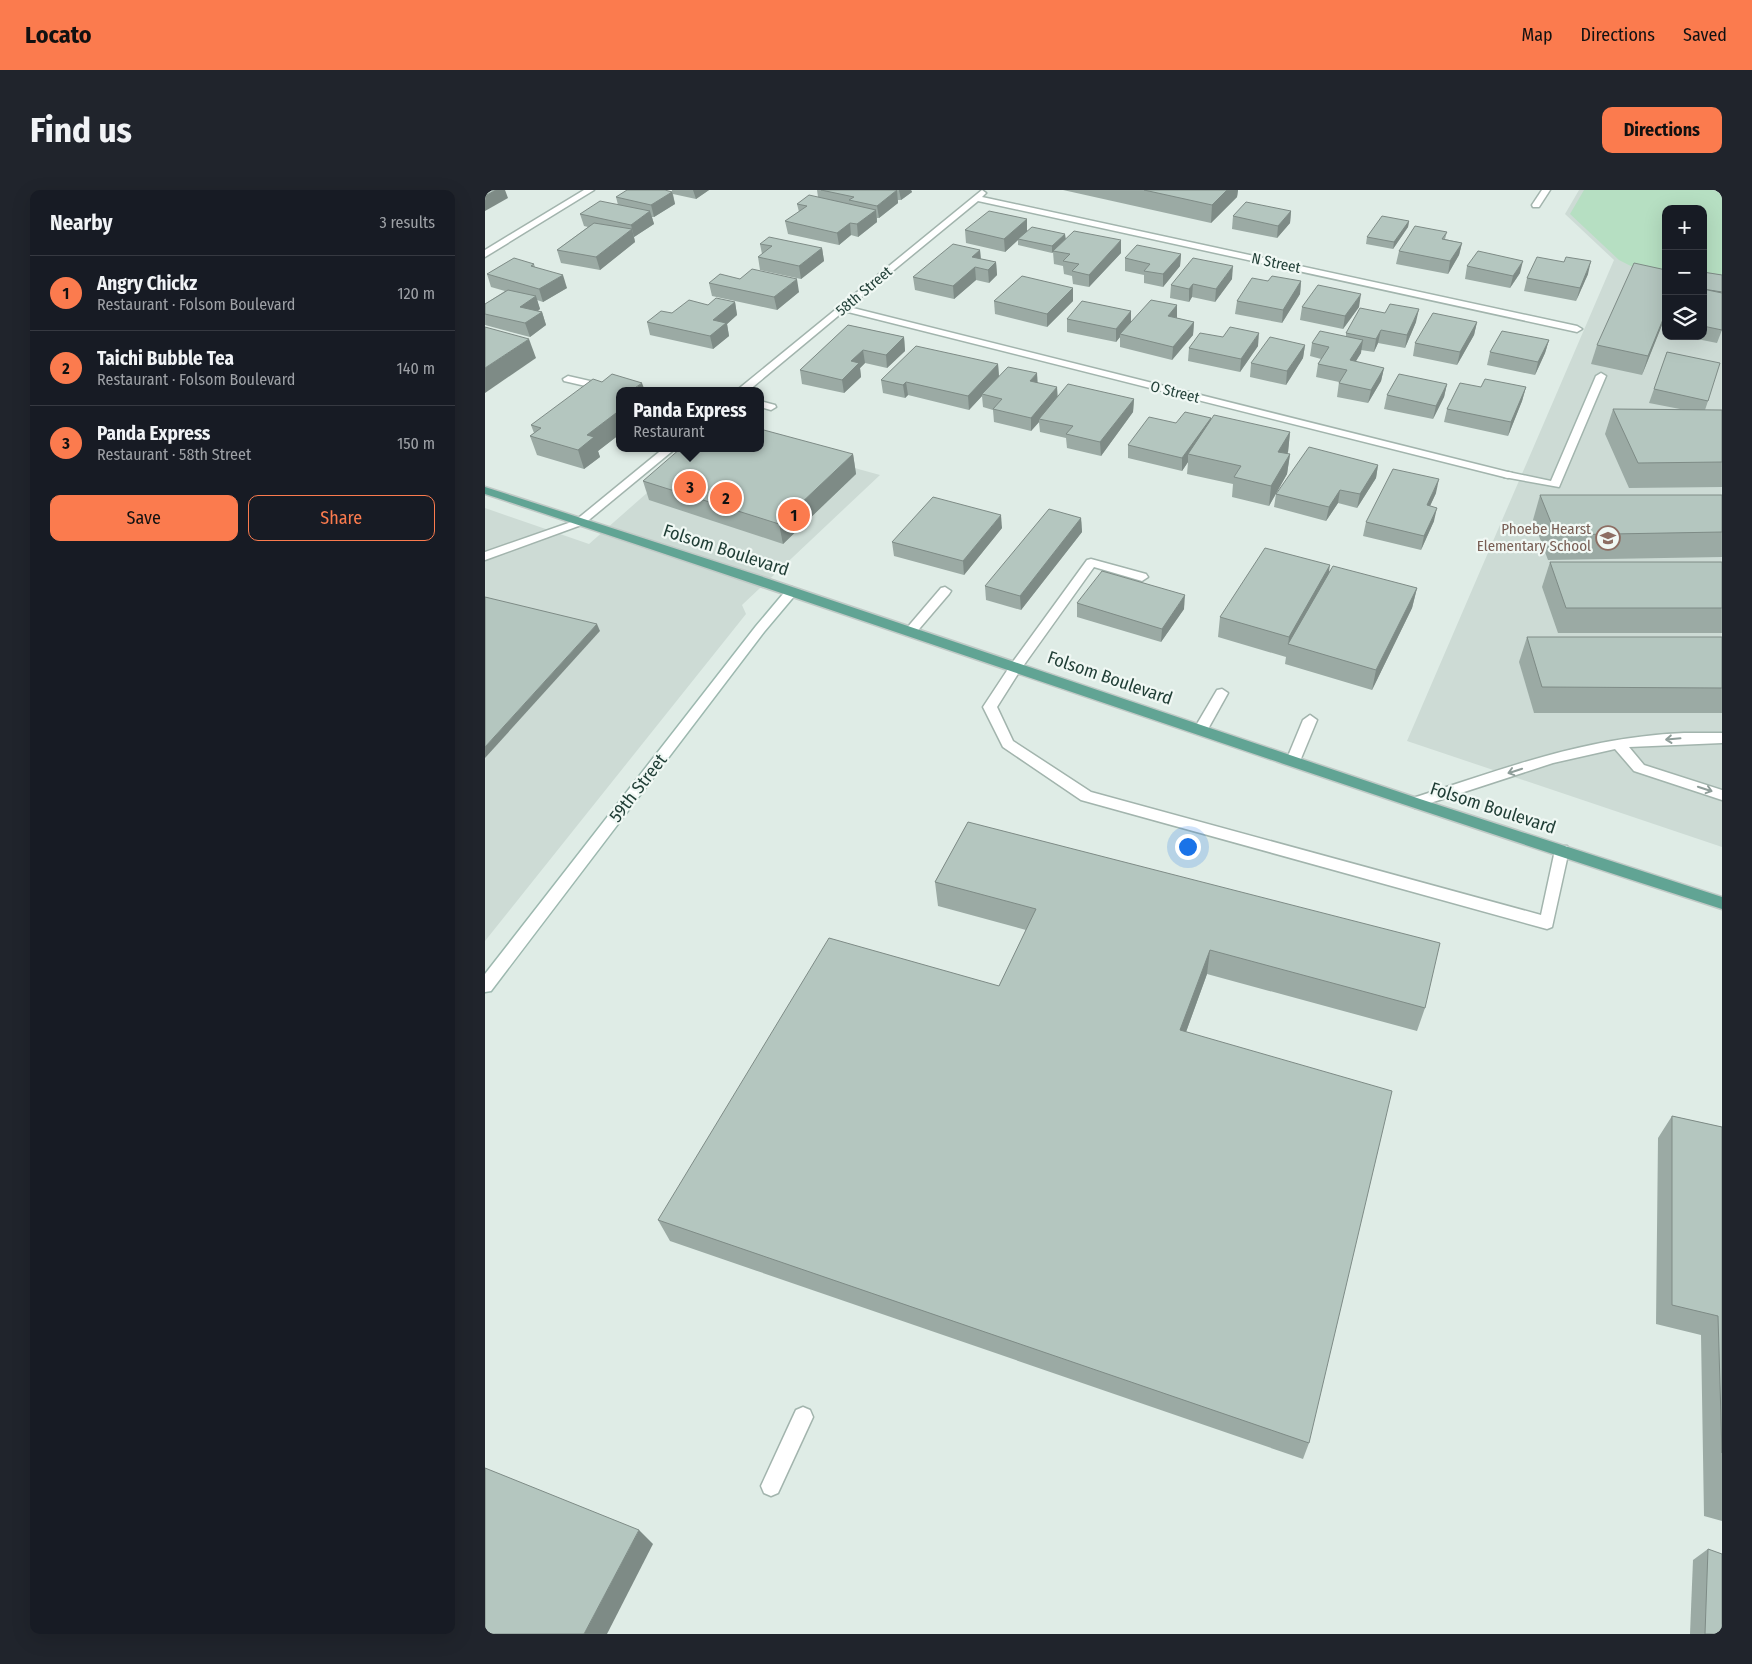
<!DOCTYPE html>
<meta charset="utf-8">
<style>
:root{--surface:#171b24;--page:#20242c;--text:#f1f3f6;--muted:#9ea1a6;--line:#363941;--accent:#fb7b4e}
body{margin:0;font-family:"Fira Sans Condensed",sans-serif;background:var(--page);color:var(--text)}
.controls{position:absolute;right:15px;top:15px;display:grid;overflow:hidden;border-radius:10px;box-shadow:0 5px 20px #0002}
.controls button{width:45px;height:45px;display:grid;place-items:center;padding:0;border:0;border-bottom:1px solid var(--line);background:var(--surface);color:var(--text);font:25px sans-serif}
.you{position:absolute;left:702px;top:656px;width:18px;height:18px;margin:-12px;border:4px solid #fff;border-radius:50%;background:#1a73e8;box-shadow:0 0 0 8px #1a73e833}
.badge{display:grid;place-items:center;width:32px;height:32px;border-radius:50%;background:var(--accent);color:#111;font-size:16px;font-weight:700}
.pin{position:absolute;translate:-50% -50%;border:2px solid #fff;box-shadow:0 1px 5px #0006}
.popup{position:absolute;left:131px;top:197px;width:148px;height:65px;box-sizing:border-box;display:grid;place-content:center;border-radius:10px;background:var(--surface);filter:drop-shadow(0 1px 4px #0005);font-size:16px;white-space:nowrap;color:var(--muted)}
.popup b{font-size:19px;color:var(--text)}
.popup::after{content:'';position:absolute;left:50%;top:100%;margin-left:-10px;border:10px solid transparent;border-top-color:var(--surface)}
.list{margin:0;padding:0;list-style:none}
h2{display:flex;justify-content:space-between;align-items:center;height:65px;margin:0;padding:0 20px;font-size:21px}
h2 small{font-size:16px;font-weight:400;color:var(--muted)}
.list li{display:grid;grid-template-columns:32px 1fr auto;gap:15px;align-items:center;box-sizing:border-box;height:75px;padding:0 20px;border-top:1px solid var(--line)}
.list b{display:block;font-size:19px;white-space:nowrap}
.list p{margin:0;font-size:16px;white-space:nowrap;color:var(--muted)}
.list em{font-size:16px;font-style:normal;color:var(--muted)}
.actions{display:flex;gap:10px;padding:15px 20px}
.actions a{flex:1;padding:11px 0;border:1px solid var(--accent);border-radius:10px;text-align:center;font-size:18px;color:var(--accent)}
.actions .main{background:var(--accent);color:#111}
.icon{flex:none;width:28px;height:28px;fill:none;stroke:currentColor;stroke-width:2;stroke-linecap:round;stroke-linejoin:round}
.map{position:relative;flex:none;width:1237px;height:1444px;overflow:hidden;border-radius:10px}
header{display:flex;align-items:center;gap:30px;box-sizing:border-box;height:70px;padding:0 25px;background:var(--accent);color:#111}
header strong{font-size:24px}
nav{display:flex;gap:28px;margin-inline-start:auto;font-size:18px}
.intro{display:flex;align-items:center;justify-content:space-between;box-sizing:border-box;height:120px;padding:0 30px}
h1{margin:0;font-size:35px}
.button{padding:12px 22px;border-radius:10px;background:var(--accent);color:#111;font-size:18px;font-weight:700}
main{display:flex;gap:30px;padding:0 30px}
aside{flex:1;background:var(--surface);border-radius:10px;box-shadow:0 5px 20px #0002}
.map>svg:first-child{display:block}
</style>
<header>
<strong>Locato</strong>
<nav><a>Map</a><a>Directions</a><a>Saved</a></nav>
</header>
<div class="intro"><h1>Find us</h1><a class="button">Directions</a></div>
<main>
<aside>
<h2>Nearby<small>3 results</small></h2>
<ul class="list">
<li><span class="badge">1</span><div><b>Angry Chickz</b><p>Restaurant · Folsom Boulevard</p></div><em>120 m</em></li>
<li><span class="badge">2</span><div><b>Taichi Bubble Tea</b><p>Restaurant · Folsom Boulevard</p></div><em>140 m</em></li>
<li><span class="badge">3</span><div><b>Panda Express</b><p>Restaurant · 58th Street</p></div><em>150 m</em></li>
</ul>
<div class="actions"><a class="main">Save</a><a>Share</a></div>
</aside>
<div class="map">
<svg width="1237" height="1444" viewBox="0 0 1237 1444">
<rect width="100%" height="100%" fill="#dfece6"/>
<g fill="#cddbd5" fill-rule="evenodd">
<path d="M1094,0H1237V657L922,551L1129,70L1080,24ZM1181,19H1218V146H1181Z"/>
<path d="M275,252L395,285L257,415L261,424L0,751V318L104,354L213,258H275Z"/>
</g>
<path fill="#b6dfc2" d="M1099,0H1237V113L1218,109V19H1181V94L1134,70L1085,24Z"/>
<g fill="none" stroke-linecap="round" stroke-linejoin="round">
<g stroke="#a2b4ad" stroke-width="3">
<g id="lane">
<path d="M1057,0H1065L1054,17H1048L1047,15Z"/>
<path d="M1116,183L1121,186L1074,297L1019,287L1018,285L1023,282L1066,291L1111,186Z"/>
<path d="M83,186L140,199L141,201H135V204L79,191L78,189Z"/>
<path d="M275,211L290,215L291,217L286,220L275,217Z"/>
<path d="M95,329L99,330V334L0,370V362Z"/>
<path d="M606,369L661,384L663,387L657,391L609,377L536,479L512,517L528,551L606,602L1056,725L1070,660L1072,656H1082L1084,660L1067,737L1062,739L596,610L518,557L498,517L527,473L602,370Z"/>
<path d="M460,397L466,401L464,404L429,445H421L419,442L421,439L456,398Z"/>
<path d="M737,499L743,503L723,539L721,542H711L709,539L732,500Z"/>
<path d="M825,525L832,530L815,571L813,574H803L801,571L818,530Z"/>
<path d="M1199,543H1237V553L1144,557L1159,575L1237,600V610L1149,581L1130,559L1068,573L930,618L923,613L925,609C1018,579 1100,547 1199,543Z"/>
<path d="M318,1217L325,1220L328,1227L293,1303L286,1306L279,1303L276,1296L311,1220Z"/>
</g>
</g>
<g stroke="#a2b4ad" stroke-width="3">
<g id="street">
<path d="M99,0H109L0,67V60Z"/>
<path d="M497,0L501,3L497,7L1092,136L1097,139L1092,142L493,11L364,117L1027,283L1028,285L1023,288L359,121L263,201H251Z"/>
<path d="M179,258H191L99,334H91V330Z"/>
</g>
</g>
<g stroke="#9db8af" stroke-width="3">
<path id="secondary" d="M307,397L313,401L311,404L279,442L6,801L0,802V784L271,436L303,398Z"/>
</g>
<g stroke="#c0c9c6" stroke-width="3">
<path id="primary" d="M0,297L272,385L935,609L1237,707V719C823,586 413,440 0,304Z"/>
</g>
<use href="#lane" fill="#fff" fill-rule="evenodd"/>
<use href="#street" fill="#fff" fill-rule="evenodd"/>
<use href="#secondary" fill="#fff" fill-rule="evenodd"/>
<use href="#primary" fill="#61a494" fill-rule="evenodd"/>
</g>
<g fill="#9baaa4">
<path d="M187,0H224L211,9L188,4L190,14L169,27H167L169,34L149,47L150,52L115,80L76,73L72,60L103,37L99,36L95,24L133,15L131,7L187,2Z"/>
<path d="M332,0H426L427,2L416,10H413V13L394,28H392V32L373,47L366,45L354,55L303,44L300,31L314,22L312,14L333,7Z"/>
<path d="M578,0H753L752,7L726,33Z"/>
<path d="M806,21L805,33L792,48L747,39L748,26Z"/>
<path d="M542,29V41L581,49L636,63L604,97L588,94L587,86L579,84L578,76L569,74L568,62L567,63L533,55V50L520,62L481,53L480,40Z"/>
<path d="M924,31L923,37L908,59L881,54L882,47Z"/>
<path d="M962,42L960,49L977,53L974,65L963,84L911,74L914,61Z"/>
<path d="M275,54L337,58L339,71L316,89L275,80L273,67L277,64Z"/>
<path d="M495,60L496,69L511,72L512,85L504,93L491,90L469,109L430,100L428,87Z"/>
<path d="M696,64L695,76L678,97L659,93V85L640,81V68Z"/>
<path d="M1079,72L1103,84L1091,111L1039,101L1042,88Z"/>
<path d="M49,74L50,77L82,98L58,112L52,110L55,119L53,121L57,122L61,135L45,147L0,135V114L20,101L6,97L2,84Z"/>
<path d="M982,76L1035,83L1025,98L980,89Z"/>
<path d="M1218,82L1237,85V140L1232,153L1197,146H1218Z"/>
<path d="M255,89L314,102L292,120L227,106L224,93Z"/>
<path d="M747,89L730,112L707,107L704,112L685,108L686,95Z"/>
<path d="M783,91H816L815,104L797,133L750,124L752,111Z"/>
<path d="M588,98V111L562,137L510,124L509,111Z"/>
<path d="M250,112L252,125L242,134L244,146L228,159L165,145L162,132L187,123L223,115Z"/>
<path d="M692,115V128L709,132L708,145L687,170L635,157V147L631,152L582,142V129L646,121V132Z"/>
<path d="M817,117H874L858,139L815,130Z"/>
<path d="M1181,125L1157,185L1106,174L1112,155Z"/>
<path d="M931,132L920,158L893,153L889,162L876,160V163L870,172L899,178L896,191L883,213L852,207L854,192L831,187L833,174L836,169L825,166L827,153L861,146V143Z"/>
<path d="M992,132L989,145L972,175L928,166L930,153Z"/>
<path d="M363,135L419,147L420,161L402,178L380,173L375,178L376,187L359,203L317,194L315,180Z"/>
<path d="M1064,150L1060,163L1050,185L1002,175L1005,162Z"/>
<path d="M820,155L818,168L801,195L765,187L766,173Z"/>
<path d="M773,156L755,182L703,171L704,158Z"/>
<path d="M1182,162L1223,211L1220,220H1237V297L1144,298L1120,244L1128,219H1195L1164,213Z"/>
<path d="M513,174L514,186L552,192L573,207L649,209L648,222L616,266L582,258L581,248L555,242L554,232L546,241L509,232L508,220L498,217L497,206L484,220L423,205L420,208L398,203L396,190Z"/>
<path d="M962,194L959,207L948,229L899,219L902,205Z"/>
<path d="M996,197H1041L1037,211L1023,246L959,232L962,219Z"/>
<path d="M135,201V244L113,261L115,267L99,279L52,265L45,246L49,243L46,235Z"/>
<path d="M725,231L805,242L803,262L802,264H805L802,284L784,316L747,307L748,294L702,284L703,272L697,281L643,268V255L691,233Z"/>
<path d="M368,264L371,284L298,354L164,310L158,291Z"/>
<path d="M893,275L891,288L872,318L853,313L841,331L789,317L791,304Z"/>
<path d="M951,303L945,316L949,331L936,360L878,346L881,332Z"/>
<path d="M1055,305H1237V367L1063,370L1048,330Z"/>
<path d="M596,328L597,342L536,420L501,410L500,396Z"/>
<path d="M517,338L479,385L409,366L407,352Z"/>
<path d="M1065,372H1237V443H1073L1057,397Z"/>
<path d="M844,381L932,398L927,418L887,500L800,474L801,467L733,447L735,427Z"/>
<path d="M592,413L699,419L676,452L592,427Z"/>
<path d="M1042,447H1237V523H1049L1034,472Z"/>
<path d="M483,632L940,818L932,841L722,784L701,842L824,1253L818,1269L185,1051L173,1030L514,796L541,740L453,716L450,692Z"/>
<path d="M1187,926L1237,937V1331L1219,1326L1216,1145L1171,1134L1173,948Z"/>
<path d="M1223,1359L1237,1444H1205L1208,1370Z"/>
</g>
<g fill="#7e8b86">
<path d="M11,0H20L23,8L0,21V6Z"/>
<path d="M208,0H224L211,9Z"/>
<path d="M412,0L413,13L394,28L392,16Z"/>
<path d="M414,0H426L427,2L416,10Z"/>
<path d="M742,0H753L752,7L726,33L727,15Z"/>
<path d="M187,2L190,14L169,27L166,15Z"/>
<path d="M391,20L392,32L373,47L372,34Z"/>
<path d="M165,21L169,34L149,47L146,35Z"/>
<path d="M806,21L805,33L792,48L793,36Z"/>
<path d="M542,29V42L533,49V50L520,62L519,49Z"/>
<path d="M924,31L923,37L908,59L909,52Z"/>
<path d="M365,33L366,45L354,55L352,43Z"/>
<path d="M147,39L150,52L115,80L111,67Z"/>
<path d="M580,44L581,50L567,63V56Z"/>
<path d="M636,50V63L604,97V85Z"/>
<path d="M977,53L974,65L963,84L965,71Z"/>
<path d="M337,58L339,71L316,89L314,76Z"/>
<path d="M495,60L496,73L490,77L491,90L469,109L468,96L487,67Z"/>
<path d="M696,64L695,76L678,97V84Z"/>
<path d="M1038,71L1035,83L1025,98L1028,86Z"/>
<path d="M1106,71L1103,84L1091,111L1095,98Z"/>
<path d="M511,72L512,85L504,93L503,80Z"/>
<path d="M748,76L747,89L730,112L731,99Z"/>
<path d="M78,85L82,98L58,112L54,99Z"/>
<path d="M312,89L314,102L292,120L289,107Z"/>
<path d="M816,91L815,104L797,133L798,120Z"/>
<path d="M708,94L707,107L704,112V99Z"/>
<path d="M588,98V111L562,137V124Z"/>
<path d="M876,104L874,117L858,139L860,126Z"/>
<path d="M51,106L55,119L40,130L35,117Z"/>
<path d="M250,112L252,125L242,134L244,146L228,159L225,146L228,130Z"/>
<path d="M692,115V128L683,126Z"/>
<path d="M934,119L931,132L920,158L922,145Z"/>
<path d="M646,121V134L635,144V147L631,152V139Z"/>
<path d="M57,122L61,135L45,147L40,133Z"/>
<path d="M1181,122V125L1157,185L1163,166Z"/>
<path d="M709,132L708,145L687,170L688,157Z"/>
<path d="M992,132L989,145L972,175L975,162Z"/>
<path d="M896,140L893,153L889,162L891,149Z"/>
<path d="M774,143L773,156L755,182L756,169Z"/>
<path d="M419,147L420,161L402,178L401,165Z"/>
<path d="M44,149L51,168L0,203V178Z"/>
<path d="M878,150L876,163L863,184L865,170Z"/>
<path d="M1064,150L1060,163L1050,185L1053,172Z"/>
<path d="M820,155L818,168L801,195L802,181Z"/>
<path d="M378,160L380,173L375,178L376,187L359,203L357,190L366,171Z"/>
<path d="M513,174L514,187L497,204V206L484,220L483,206Z"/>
<path d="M899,178L896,191L883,213L886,200Z"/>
<path d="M552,183L553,197L545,191Z"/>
<path d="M421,192L423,205L420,208L418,195Z"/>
<path d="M157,193L160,201H147Z"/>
<path d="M962,194L959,207L948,229L951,216Z"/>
<path d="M572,197L573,210L554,229V232L546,241V228Z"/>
<path d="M1041,197L1037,211L1023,246L1026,232Z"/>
<path d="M649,209L648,222L616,266L615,252Z"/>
<path d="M135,220V244L113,261L115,267L99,279L93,260L102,245Z"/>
<path d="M726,228L725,242L703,264V272L697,281V268Z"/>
<path d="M805,242L803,262L791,282L793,262Z"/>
<path d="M368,264L371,284L298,354L294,334Z"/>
<path d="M805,264L802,284L784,316L786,296Z"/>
<path d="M893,275L891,288L872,318L875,304Z"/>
<path d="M954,289L951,303L939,329L942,315Z"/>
<path d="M855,300L853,313L841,331L844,317Z"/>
<path d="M952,318L949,331L936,360L939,346Z"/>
<path d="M516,325L517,338L479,385L478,371Z"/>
<path d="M596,328L597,342L536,420L535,406Z"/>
<path d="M845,375L842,395L803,455L804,447Z"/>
<path d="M932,398L927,418L887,500L891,480Z"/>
<path d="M700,405L699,419L676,452L677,439Z"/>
<path d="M112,434L115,441L0,568V557Z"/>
<path d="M725,760L722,784L693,864L695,840Z"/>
<path d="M154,1340L168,1354L122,1444H99Z"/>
</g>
<g fill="#b4c6bf" stroke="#7e8b86">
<path d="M0,0H11L0,6Z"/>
<path d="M142,0H180L187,2L166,15L131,7Z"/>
<path d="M336,0H412L392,16L364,10L369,7Z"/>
<path d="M659,0H742L727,15Z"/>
<path d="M324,5L391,20L372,34L365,33L352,43L300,31L322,16L312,14Z"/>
<path d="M115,11L165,21L146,35L95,24Z"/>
<path d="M761,12L806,21L793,36L748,26Z"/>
<path d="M504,21L542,29L519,49L480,40Z"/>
<path d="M897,26L924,31L909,52L882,47Z"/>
<path d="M109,33L147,39L111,67L72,60Z"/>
<path d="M930,36L962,42L957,49L977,53L965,71L914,61Z"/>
<path d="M547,37L580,44L567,56L533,49Z"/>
<path d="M589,41L636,50L604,85L587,81L594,74L578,71L585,64L568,61Z"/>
<path d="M284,47L337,58L314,76L273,67L287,56L275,54Z"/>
<path d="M468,54L495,60L487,67L511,72L503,80L490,77L468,96L428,87Z"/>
<path d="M652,55L696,64L678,84L659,81L665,74L640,68Z"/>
<path d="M993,61L1038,71L1028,86L982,76Z"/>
<path d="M1052,67L1079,72L1081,67L1106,71L1095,98L1042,88Z"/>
<path d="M29,68L49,74L46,76L78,85L54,99L2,84Z"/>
<path d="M708,68L748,76L731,99L708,94L704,99L686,95Z"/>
<path d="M1149,73L1181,80V122L1163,166L1112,155Z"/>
<path d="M267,79L312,89L289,107L224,93L235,84L255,89Z"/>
<path d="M1218,82L1237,85V102L1218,99Z"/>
<path d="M537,86L588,98L562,124L509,111Z"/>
<path d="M787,86L816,91L798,120L752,111L767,88L783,91Z"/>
<path d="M833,95L876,104L860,126L817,117Z"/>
<path d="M1218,99L1237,103V140L1218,136Z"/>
<path d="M23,100L51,106L35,117L57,122L40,133L0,124V114Z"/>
<path d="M231,108L250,112L228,130L241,133L225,146L162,132L176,121L187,123L204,110L223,115Z"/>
<path d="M666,110L692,115L683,126L709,132L688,157L635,144Z"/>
<path d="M597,111L646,121L631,139L582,129Z"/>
<path d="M905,114L934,119L922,145L896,140L891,149L861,143L875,118L900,123Z"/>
<path d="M948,123L992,132L975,162L930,153Z"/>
<path d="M363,135L419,147L401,165L378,160L366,171L374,173L357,190L315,180Z"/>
<path d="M0,137L44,149L0,178Z"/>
<path d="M745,137L774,143L756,169L704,158L715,143L738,147Z"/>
<path d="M835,141L878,150L865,170L899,178L886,200L854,193L862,180L833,174L844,157L827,153Z"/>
<path d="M1017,141L1064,150L1053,172L1005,162Z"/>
<path d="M785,147L820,155L802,181L766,173Z"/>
<path d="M431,156L513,174L483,206L421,192L418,195L396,190Z"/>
<path d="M1182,162L1235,173L1223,211L1169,199Z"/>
<path d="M523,177L552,183L545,191L572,197L546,228L508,219L517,209L497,204Z"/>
<path d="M127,184L157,193L147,200V201H135V220L102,245L109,247L93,260L45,246L56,238L46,235L108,189L117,192Z"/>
<path d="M914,184L962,194L951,216L902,205Z"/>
<path d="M1000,189L1041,197L1026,232L962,219L975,193L996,197Z"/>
<path d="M583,194L649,209L615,252L581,244L588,236L554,229Z"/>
<path d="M1128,219L1237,220V272L1153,273Z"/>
<path d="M700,222L726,228L697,268L643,255L664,227L691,233Z"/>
<path d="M729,225L805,242L793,262L805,264L786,296L749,287L756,276L703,264Z"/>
<path d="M275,239L368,264L294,334L158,291L196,258H275Z"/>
<path d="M824,257L893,275L875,304L855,300L844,317L791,304Z"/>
<path d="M908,279L954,289L942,315L952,318L939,346L881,332Z"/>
<path d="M1055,305H1237V342L1071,345Z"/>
<path d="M448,307L516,325L478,371L407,352Z"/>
<path d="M564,319L596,328L535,406L500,396Z"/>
<path d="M780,358L845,375L804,447L735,427Z"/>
<path d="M1065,372H1237V418H1081Z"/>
<path d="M848,376L932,398L891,480L803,454Z"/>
<path d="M617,381L700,405L677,439L592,413Z"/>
<path d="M0,407L112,434L0,557Z"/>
<path d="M1042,447H1237V498L1057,497Z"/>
<path d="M483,632L955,753L940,818L725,760L695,840L907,901L824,1253L173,1030L344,748L514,796L551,719L450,692Z"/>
<path d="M1187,926L1237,937V1263L1233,1126L1187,1115Z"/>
<path d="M0,1278L154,1340L99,1444H0Z"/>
<path d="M1223,1359L1237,1364V1444H1220Z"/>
</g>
<defs><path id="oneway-shaft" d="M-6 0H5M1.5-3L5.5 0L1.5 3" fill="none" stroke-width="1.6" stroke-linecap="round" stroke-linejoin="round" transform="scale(1.25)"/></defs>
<g stroke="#8f9e9a">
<use href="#oneway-shaft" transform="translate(1188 549) rotate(175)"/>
<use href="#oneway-shaft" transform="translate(1030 581) rotate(162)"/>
<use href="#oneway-shaft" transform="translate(1220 599) rotate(18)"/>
</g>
<defs>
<g id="school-ring" transform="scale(1.25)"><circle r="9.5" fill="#f0f8f4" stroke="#8d6e63" stroke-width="1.5"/><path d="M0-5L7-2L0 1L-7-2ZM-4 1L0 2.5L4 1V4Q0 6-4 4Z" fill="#8d6e63"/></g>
</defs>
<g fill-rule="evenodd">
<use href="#school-ring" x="1123" y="348"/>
</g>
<g text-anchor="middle" stroke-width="4.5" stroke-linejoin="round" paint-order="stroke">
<g font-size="15" fill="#1f3d35" stroke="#f0f8f4">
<text transform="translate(791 73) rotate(12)" y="5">N Street</text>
<text transform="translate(379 101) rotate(-40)" y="5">58th Street</text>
<text transform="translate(690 202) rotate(14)" y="5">O Street</text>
</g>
<g font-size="15" fill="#785e54" stroke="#f0f8f4" text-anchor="end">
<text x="1106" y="344">Phoebe Hearst<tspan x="1106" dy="17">Elementary School</tspan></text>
</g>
<g font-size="18" fill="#1f3d35" stroke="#f0f8f4">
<text transform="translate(241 360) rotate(18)" y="6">Folsom Boulevard</text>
<text transform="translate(625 488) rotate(19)" y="6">Folsom Boulevard</text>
<text transform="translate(153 598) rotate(-52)" y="6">59th Street</text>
<text transform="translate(1008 618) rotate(18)" y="6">Folsom Boulevard</text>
</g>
</g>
</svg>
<div class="controls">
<button>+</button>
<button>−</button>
<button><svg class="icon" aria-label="layers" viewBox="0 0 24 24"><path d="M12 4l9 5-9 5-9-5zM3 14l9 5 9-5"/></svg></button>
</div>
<div class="you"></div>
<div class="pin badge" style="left:309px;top:325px">1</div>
<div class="pin badge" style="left:241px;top:308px">2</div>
<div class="pin badge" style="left:205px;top:297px">3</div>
<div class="popup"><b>Panda Express</b>Restaurant</div>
</div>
</main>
